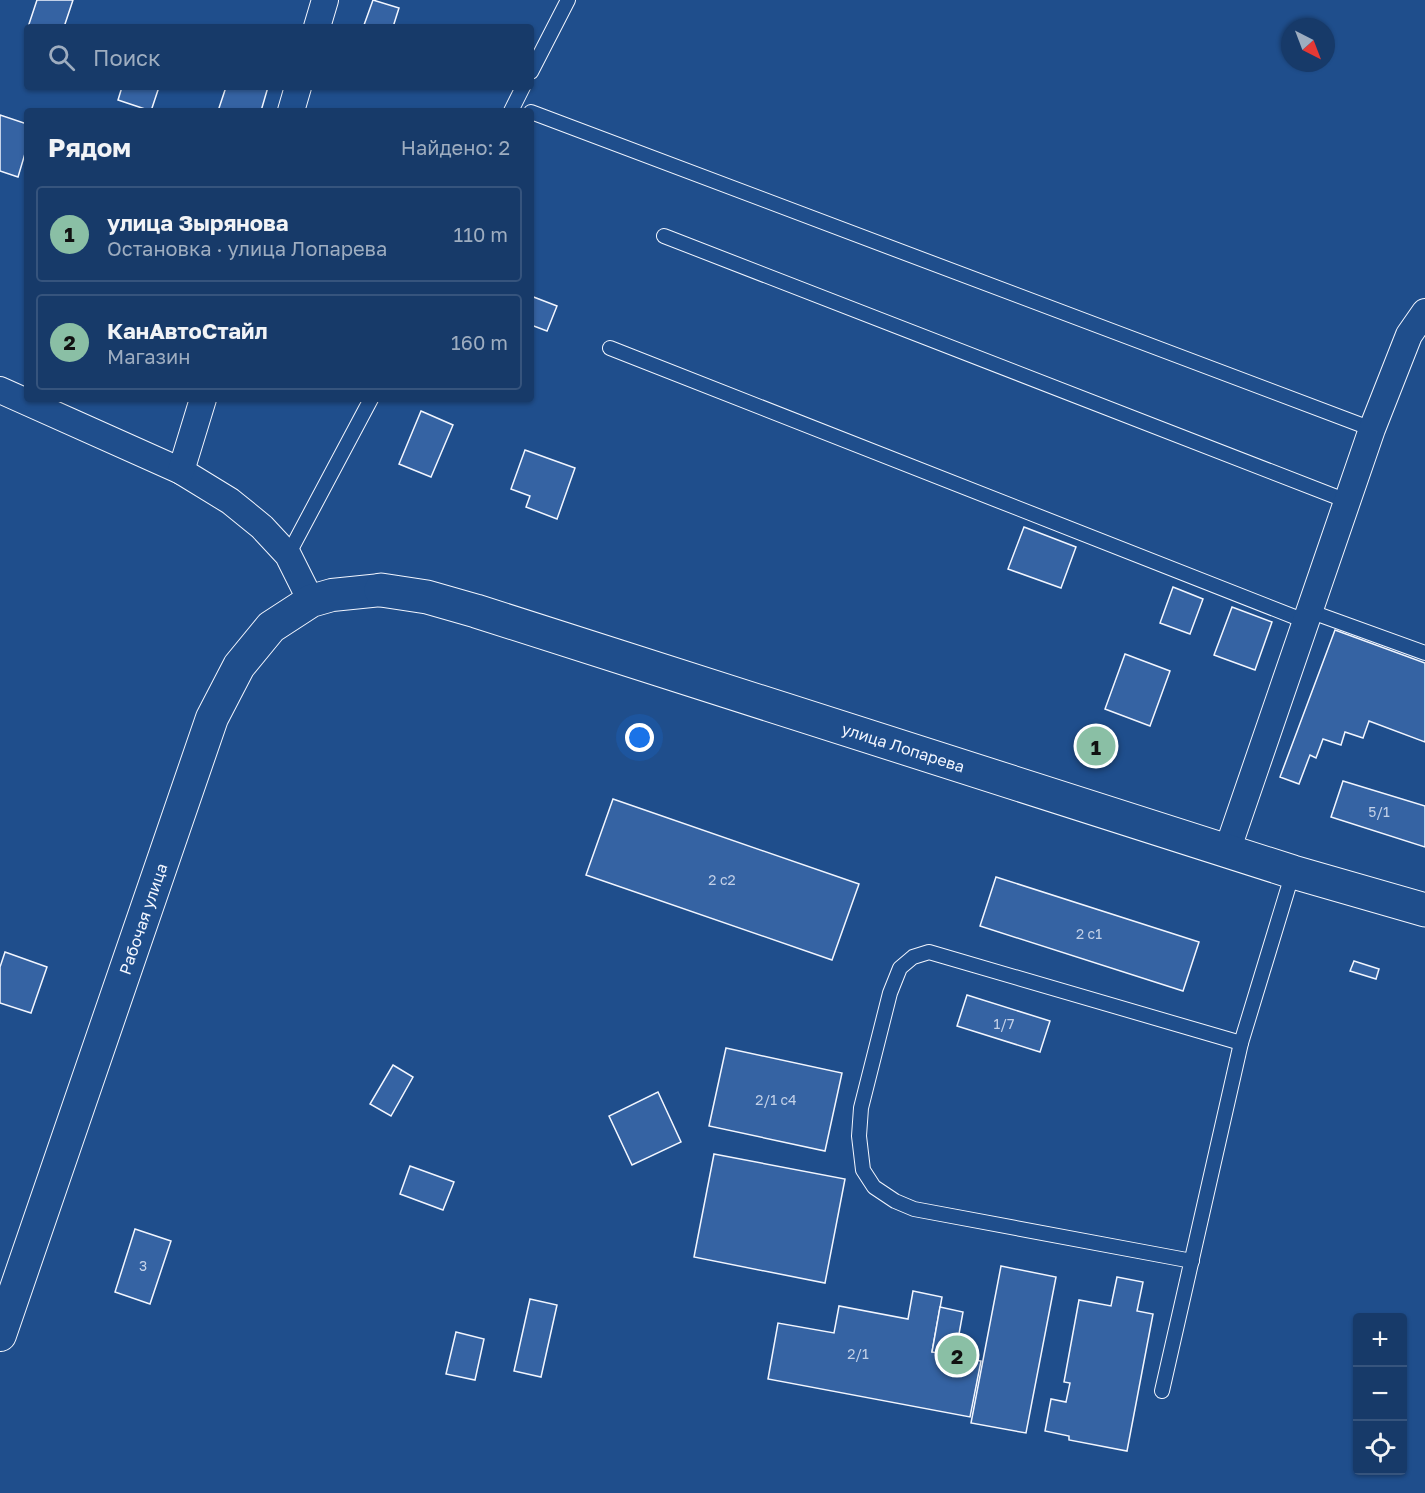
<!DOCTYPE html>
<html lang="ru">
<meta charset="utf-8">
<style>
:root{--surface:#173a69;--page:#20416f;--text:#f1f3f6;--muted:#9eadc0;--line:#36547d;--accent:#8abfa5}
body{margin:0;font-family:"Golos Text",sans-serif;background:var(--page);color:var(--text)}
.controls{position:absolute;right:18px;bottom:18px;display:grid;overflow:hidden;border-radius:6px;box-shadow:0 2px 4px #0004}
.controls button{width:54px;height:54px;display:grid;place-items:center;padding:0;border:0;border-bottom:2px solid var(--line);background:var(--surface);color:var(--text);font:30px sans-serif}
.compass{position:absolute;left:1281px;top:18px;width:54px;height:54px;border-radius:50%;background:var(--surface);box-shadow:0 2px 4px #0004;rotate:138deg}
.you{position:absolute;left:640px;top:738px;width:21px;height:21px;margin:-15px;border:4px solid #fff;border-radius:50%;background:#1a73e8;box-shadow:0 0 0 9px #1a73e833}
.badge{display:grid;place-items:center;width:39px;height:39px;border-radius:50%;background:var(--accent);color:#111;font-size:20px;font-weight:700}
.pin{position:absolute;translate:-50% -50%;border:3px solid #fff;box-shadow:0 2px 6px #0006}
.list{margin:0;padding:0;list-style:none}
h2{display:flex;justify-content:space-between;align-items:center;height:78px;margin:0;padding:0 24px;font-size:26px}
h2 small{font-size:20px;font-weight:400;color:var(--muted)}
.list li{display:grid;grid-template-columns:39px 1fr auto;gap:18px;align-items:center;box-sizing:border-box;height:96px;margin:0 12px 12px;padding:0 12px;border:2px solid var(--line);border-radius:6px}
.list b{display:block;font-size:22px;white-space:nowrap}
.list p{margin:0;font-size:20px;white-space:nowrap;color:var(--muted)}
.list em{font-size:20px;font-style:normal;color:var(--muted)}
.icon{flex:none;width:33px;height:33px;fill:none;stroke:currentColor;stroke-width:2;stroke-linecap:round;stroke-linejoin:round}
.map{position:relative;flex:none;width:1425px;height:1493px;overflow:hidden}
.search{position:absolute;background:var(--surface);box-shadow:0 2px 4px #0004;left:24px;top:24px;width:510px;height:66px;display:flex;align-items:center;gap:15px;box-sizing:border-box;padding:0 21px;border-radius:6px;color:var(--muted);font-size:22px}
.panel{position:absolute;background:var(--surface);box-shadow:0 2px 4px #0004;left:24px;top:108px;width:510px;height:294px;border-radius:6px}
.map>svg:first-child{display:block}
</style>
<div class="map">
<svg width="1425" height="1493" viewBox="0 0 1425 1493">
<rect width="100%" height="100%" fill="#1f4e8c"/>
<g fill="#3563a3" stroke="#f2f6ff" stroke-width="1.5">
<path d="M37,0H73L64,27H28Z"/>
<path d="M373,0L399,8L393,27H370L364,25Z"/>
<path d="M122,87H159L151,111L118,100Z"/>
<path d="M226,87H268L261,111H218Z"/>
<path d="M0,115L27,124V147L18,177L0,171Z"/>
<path d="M531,296L557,306L547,331L531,325Z"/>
<path d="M421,411L453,425L431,477L399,464Z"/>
<path d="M525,450L575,468L557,519L526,507L530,496L511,489Z"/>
<path d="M1024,527L1076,547L1061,588L1008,569Z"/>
<path d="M1173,587L1203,599L1190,634L1160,623Z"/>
<path d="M1232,607L1272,622L1255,670L1214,655Z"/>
<path d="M1335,630L1425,663V742L1369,721L1363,738L1345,732L1341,745L1323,739L1316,758L1310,755L1299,784L1280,777Z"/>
<path d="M1125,654L1170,671L1150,726L1105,709Z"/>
<path d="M1083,735L1111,745L1107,755L1079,745Z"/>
<path d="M1343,781L1425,806V847L1331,817Z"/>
<path d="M613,799L859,884L832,960L586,875Z"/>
<path d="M996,877L1199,942L1183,991L980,926Z"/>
<path d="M5,952L47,967L31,1013L0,1003V967Z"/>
<path d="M1354,961L1379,969L1376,979L1350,971Z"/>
<path d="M967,995L1050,1021L1040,1052L957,1026Z"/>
<path d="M726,1048L842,1073L825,1151L709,1126Z"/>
<path d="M393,1065L413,1077L391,1116L370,1104Z"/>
<path d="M658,1092L681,1142L632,1165L609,1116Z"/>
<path d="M714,1154L845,1179L825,1283L694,1257Z"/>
<path d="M410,1166L454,1182L443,1210L400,1194Z"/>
<path d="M135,1229L171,1241L150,1304L115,1292Z"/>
<path d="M1001,1266L1056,1277L1026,1433L971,1423Z"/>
<path d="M1117,1277L1143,1282L1137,1311L1153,1314L1127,1451L1069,1440V1436L1045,1431L1051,1399L1066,1402L1070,1383L1064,1382L1079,1300L1111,1306Z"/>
<path d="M913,1291L942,1297L932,1352L981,1361L970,1417L768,1379L778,1323L834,1333L839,1306L908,1319Z"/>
<path d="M530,1299L557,1305L541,1377L514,1371Z"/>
<path d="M940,1307L963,1312L955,1356L932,1352Z"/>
<path d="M456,1332L484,1339L475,1380L446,1374Z"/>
</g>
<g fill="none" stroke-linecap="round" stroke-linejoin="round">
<g stroke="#f2f6ff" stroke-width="16">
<g id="service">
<path d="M531,72L568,0"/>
<path d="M511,111L523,87"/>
<path d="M531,112L1372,429"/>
<path d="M664,236L1347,501"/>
<path d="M610,348L1305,621"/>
<path d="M288,555L371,399"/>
<path d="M1309,611L1425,653"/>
<path d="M1192,1261L914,1209L895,1201L874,1187L863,1170L859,1136L861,1108L890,993L900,968L913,957L929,952L1241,1043"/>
<path d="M1162,1391L1241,1043L1293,872"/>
</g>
</g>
<g stroke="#f2f6ff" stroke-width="28">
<g id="minor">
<path d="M317,27L325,0"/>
<path d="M291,111L298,87"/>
<path d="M0,390L181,471L230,501L262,527L288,555L311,601"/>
<path d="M181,471L203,399"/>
<path d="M1227,851L1372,429L1409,335L1425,312"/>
</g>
</g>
<g stroke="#f2f6ff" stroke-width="34">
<g id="tertiary">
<path id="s1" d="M0,1335L212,718L239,666L271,627L311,601L332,595L381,590"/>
</g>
</g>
<g stroke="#f2f6ff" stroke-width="35">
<g id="secondary">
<path id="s2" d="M381,590L427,597L476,611L1293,872L1425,910"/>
</g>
</g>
<use href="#service" stroke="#1f4e8c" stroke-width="14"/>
<use href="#minor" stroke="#1f4e8c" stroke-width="26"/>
<use href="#tertiary" stroke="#1f4e8c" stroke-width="32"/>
<use href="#secondary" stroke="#1f4e8c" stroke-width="33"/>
</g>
<g text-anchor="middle" stroke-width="4.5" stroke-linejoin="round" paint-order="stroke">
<g font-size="14" fill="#c3d1e8">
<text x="1379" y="817">5/1</text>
<text x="722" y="885">2 с2</text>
<text x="1089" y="939">2 с1</text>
<text x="1004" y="1029">1/7</text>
<text x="776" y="1105">2/1 с4</text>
<text x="143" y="1271">3</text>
<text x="858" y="1359">2/1</text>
</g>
<g font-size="16" fill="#f2f6ff" stroke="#1f4e8c">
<text dy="6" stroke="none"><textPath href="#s2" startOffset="546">улица Лопарева</textPath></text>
<text dy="6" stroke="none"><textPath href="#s1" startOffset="440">Рабочая улица</textPath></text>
</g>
</g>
</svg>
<div class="controls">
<button>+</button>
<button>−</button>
<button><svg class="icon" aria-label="locate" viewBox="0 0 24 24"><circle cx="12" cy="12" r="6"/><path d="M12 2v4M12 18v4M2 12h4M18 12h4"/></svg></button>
</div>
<svg class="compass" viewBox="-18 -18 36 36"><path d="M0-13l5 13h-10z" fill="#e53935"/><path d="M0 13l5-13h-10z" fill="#9eadc0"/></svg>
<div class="you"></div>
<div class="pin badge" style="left:1096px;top:746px">1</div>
<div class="pin badge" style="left:957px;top:1355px">2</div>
<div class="search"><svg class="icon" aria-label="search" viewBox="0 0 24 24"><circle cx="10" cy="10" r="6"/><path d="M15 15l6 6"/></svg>Поиск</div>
<section class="panel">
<h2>Рядом<small>Найдено: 2</small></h2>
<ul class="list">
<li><span class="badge">1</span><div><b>улица Зырянова</b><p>Остановка · улица Лопарева</p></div><em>110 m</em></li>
<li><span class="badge">2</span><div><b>КанАвтоСтайл</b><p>Магазин</p></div><em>160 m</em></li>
</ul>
</section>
</div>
